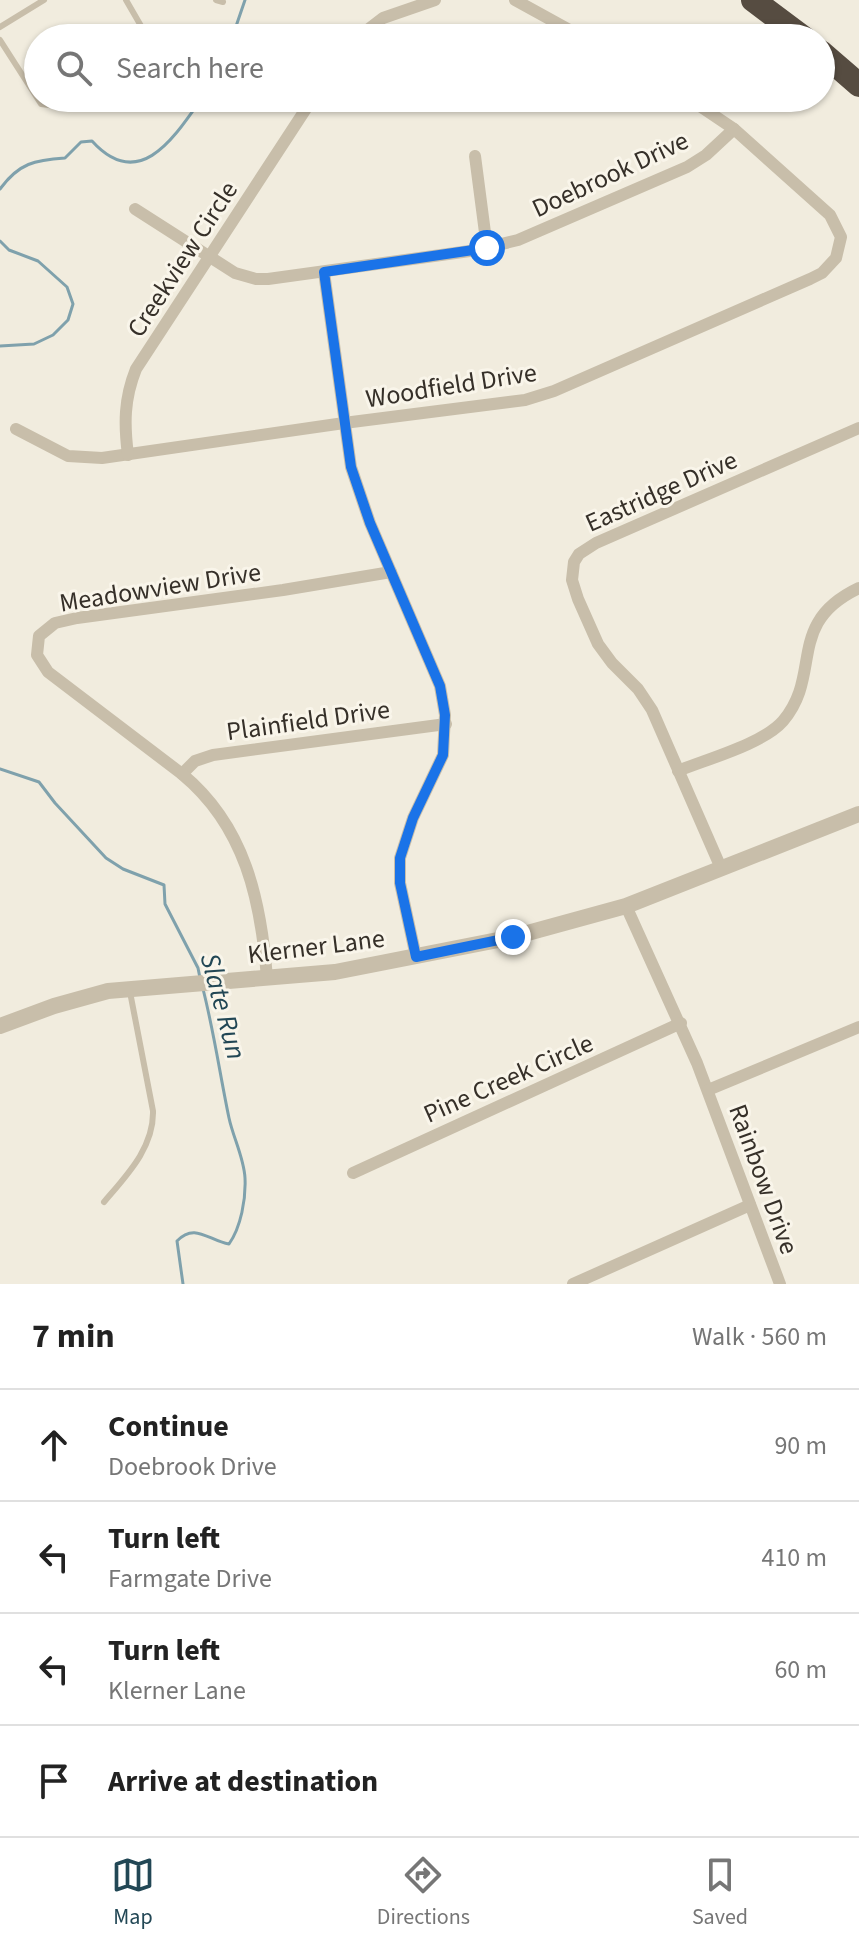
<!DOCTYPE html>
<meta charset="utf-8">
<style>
:root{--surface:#fff;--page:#f2f2f2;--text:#222;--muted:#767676;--line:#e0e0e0;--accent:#224755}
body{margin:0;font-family:"Source Sans 3",sans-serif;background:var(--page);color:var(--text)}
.stop{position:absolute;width:24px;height:24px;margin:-18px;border:6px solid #1a73e8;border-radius:50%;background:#fff}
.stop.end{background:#1a73e8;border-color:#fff;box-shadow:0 2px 8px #0008}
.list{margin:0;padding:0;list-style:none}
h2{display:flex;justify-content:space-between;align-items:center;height:104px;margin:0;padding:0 32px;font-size:34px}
h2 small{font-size:26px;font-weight:400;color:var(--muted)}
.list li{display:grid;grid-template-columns:52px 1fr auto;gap:24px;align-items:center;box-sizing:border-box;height:112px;padding:0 32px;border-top:2px solid var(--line)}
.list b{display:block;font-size:30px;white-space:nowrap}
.list p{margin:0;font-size:26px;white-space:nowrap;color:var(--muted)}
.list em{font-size:26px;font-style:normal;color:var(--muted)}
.icon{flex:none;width:44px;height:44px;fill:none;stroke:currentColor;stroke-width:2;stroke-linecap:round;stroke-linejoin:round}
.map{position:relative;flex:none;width:859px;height:1284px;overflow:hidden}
.search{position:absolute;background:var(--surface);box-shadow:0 2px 6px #0004;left:24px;right:24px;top:24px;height:88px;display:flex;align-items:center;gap:20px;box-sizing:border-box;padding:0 28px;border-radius:44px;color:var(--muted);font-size:30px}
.sheet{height:552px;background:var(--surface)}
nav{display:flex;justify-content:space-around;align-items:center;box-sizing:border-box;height:112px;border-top:2px solid var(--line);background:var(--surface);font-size:22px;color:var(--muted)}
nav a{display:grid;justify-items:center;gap:4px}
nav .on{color:var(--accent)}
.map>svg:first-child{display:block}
</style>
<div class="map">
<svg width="859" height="1284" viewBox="0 0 859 1284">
<rect width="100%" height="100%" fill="#f1ecde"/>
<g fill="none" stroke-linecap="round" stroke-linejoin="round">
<g stroke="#7fa1ac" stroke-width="3">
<path d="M232,38L245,0"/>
<path d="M0,189C19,163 35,160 65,158L81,142L92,141C139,193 174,138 202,98"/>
<path d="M0,241L9,250L38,261L67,287L73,304L68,320L53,335L34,344L0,346"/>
<path d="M0,769L39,782L55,803L106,858L123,869L164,885L165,904L198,968L200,978"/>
<path d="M183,1284L177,1241C195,1222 209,1241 229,1244C241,1227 246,1199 245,1178C244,1158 233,1137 229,1118C220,1075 214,1032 203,989"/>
</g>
<g stroke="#c8beaa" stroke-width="6">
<path d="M126,0L148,38"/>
<path d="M216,0L223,2"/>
<path d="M0,27L44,0"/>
<path d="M0,40L41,104L57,106L70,98"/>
<path d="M104,1202C126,1176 154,1148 153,1111L130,992"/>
</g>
<g stroke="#c8beaa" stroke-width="12">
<path d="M515,0L584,38"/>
<path d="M357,38L383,18L435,0"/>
<path d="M475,156L487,248"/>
<path d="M135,209L235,273L256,279H268L477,250L518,240L687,167L706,155L734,129"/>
<path d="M324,272L351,467L370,523L440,686L445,715L443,755L413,818L400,858V883L416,957"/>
<path d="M16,429L68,456L102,458L344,423L525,400L554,391L810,279L822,273L836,258L841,237L830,215L734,129L688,98"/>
<path d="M128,455C124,424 124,399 136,369L313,98"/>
<path d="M678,771C707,759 763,744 783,721C823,674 785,623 859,588"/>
<path d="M182,774L195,761L213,755L446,724"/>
<path d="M721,868L652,710L638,689L612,663L598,644L578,599L572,580L574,562L579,554L596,543L859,428"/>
<path d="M626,906L697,1063L780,1284"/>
<path d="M267,978C261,900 245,826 182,774L48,672L37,655L39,636L55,623L77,618L283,590L391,572"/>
<path d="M708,1090L859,1027"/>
<path d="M353,1173L681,1023"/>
<path d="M573,1284L750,1205"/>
</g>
<path stroke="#c8beaa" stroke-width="16" d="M0,1026L54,1006L108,991L335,972L513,937L626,906L859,814"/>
<g stroke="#564c41" stroke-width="24">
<path d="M753,0L804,38"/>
<path d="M821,52L859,85"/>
</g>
</g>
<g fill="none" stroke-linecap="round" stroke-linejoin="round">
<path stroke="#1a73e8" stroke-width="10" d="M487,248L324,272L351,467L370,523L440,686L445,715L443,755L413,818L400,858V883L416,957L513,937"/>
</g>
<g text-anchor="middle" stroke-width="6" stroke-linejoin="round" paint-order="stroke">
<g font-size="26" fill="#363029" stroke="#f9f5ea">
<text transform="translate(610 174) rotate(-25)" y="9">Doebrook Drive</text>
<text transform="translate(182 259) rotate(-57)" y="9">Creekview Circle</text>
<text transform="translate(451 385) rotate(-9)" y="9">Woodfield Drive</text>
<text transform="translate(661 491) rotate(-24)" y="9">Eastridge Drive</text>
<text transform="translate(160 587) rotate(-9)" y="9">Meadowview Drive</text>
<text transform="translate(308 720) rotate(-8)" y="9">Plainfield Drive</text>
<text transform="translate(316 946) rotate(-7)" y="9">Klerner Lane</text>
<text transform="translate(508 1078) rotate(-24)" y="9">Pine Creek Circle</text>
<text transform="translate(764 1179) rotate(70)" y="9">Rainbow Drive</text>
</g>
<g font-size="28" font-style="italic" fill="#224755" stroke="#f9f5ea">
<text transform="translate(224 1006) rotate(75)" y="10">Slate Run</text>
</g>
</g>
</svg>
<div class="stop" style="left:487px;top:248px"></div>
<div class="stop end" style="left:513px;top:937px"></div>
<div class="search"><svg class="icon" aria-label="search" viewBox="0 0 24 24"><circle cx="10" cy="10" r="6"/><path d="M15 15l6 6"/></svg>Search here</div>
</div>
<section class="sheet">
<h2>7 min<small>Walk · 560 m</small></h2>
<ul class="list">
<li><svg class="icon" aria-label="ahead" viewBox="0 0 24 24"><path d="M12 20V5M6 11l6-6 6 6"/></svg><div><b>Continue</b><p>Doebrook Drive</p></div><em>90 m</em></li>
<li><svg class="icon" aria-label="left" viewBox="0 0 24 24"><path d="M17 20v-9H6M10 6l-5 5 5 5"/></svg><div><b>Turn left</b><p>Farmgate Drive</p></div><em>410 m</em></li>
<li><svg class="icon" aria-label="left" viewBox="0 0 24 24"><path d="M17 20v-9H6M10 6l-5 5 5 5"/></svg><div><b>Turn left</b><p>Klerner Lane</p></div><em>60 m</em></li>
<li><svg class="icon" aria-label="arrive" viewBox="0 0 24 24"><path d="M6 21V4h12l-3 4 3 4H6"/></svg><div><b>Arrive at destination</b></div></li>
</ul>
</section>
<nav>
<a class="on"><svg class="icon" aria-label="map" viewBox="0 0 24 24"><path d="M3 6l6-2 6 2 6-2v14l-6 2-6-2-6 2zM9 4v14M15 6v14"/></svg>Map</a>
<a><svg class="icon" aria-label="directions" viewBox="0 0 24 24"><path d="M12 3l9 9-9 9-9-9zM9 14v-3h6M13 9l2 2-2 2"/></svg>Directions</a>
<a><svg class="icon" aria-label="saved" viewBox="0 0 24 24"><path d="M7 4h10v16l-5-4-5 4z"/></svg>Saved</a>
</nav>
